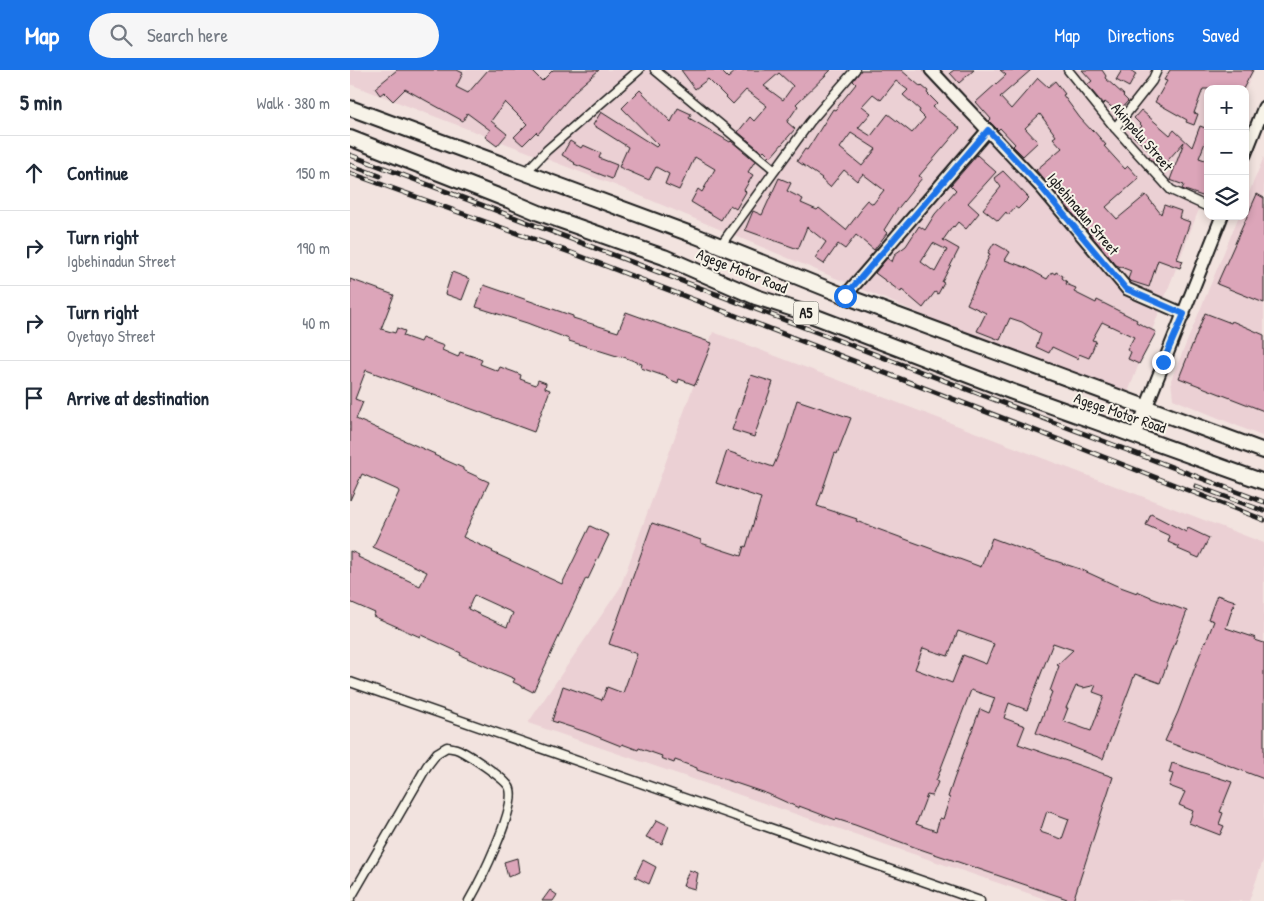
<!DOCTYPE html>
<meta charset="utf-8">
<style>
:root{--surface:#fff;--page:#f6f6f7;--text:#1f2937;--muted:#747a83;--line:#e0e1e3;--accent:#1a73e8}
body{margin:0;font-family:"Patrick Hand",sans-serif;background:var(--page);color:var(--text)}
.controls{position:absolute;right:15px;top:15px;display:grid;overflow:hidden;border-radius:10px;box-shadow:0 2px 8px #0003}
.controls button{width:45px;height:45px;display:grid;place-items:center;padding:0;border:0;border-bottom:1px solid var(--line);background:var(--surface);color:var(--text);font:25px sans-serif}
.stop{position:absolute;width:15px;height:15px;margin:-11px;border:4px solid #1a73e8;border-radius:50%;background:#fff}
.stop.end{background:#1a73e8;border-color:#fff;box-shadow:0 1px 5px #0008}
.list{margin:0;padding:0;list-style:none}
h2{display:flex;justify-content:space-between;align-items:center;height:65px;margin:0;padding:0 20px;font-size:21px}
h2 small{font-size:16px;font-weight:400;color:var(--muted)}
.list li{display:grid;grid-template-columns:32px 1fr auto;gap:15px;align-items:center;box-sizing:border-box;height:75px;padding:0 20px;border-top:1px solid var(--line)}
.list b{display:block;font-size:19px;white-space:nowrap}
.list p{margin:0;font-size:16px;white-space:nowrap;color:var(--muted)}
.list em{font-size:16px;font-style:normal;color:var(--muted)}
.icon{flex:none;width:28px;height:28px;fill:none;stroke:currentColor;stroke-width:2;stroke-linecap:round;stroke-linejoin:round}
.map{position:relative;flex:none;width:914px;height:831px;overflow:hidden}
header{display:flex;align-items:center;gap:30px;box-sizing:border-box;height:70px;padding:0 25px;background:var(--accent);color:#fff}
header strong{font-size:24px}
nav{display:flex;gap:28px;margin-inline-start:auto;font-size:18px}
.search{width:350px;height:45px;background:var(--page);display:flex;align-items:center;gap:12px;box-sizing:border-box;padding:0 18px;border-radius:28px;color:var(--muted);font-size:19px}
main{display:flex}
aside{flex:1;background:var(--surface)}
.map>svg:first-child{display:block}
</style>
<header>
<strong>Map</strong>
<div class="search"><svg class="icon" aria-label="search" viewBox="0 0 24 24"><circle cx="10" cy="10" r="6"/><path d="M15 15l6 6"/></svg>Search here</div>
<nav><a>Map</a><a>Directions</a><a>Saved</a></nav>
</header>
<main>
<aside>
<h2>5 min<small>Walk · 380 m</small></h2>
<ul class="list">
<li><svg class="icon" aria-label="ahead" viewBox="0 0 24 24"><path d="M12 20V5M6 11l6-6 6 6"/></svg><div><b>Continue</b></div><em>150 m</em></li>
<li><svg class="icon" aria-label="right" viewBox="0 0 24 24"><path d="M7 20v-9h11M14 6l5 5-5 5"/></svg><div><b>Turn right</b><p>Igbehinadun Street</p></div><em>190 m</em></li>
<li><svg class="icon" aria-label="right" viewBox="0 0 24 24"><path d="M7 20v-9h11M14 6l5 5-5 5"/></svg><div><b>Turn right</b><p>Oyetayo Street</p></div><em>40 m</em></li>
<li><svg class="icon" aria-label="arrive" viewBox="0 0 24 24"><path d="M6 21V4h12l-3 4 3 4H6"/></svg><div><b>Arrive at destination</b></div></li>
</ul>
</aside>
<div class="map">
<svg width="914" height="831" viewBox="0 0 914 831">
<rect width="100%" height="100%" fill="#f2e3df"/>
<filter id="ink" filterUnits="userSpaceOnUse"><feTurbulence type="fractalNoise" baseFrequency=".02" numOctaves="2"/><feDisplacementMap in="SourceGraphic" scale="10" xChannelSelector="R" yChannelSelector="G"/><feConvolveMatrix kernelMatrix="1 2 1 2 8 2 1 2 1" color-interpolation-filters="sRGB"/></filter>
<g filter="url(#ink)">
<g fill="#ebd0d4">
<path d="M0,0H904L895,22V19H858V116L775,330L267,116L0,14Z"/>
<path d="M914,87V367L823,329L821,310L889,146H895V132Z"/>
<path d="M363,262L914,473V788L899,831H701L178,653L270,518Z"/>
</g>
<g fill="#dca5b9" stroke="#1c1c1c" fill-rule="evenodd">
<path d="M47,0H107L113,3L106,17L118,23L138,0H181L192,11L203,0H249L227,19L188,64L186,62L173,75L164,67L177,54L155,32L141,51L157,64L147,76L135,67L140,60L117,43L113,51L55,19L43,31L34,22L30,25L25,18Z"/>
<path d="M331,0H370L378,8L387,0H481L446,34L448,36L437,52L445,59L421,87L414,80L412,82L388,62L400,47L404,51L417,36L396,20L383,34L358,9L345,19ZM429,3L443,16L433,30L414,16Z"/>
<path d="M511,0H551L571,17L572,16L578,21L577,23L587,33L583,37L610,58L569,106L572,108L546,141L534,160L537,163L524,180L506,165L495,179L488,174L474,194L465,188L476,172L457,157L448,179L395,160L403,141L412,145L429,108L441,113L437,121L453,129L451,133L467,140L469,138L496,160L512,139L510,138L517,130L523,134L534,120L513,104L507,111L494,100L480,117L471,109L472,108L447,91L455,79L457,80L483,39L485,40L506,14L503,11ZM546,11L558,20L553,25L570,40L569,42L575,48L562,63L538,44L521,66L508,58L521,43L512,36L523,24L531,30ZM501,63L526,79L512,96L490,78Z"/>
<path d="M604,0H624L609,13L600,3Z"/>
<path d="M650,0H681L650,27L661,39L688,8L698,17L705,11L715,24L713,25L730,48L742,61L743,60L756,75L754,76L775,99L778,96L789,108L756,137L767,149L796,125L811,144L814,135L831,141L829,148L840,152L827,189L833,191L830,198L808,190L799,217L780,211L778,209L781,201L766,195L686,100L712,78L703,68L706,66L690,44L675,58L688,72L673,86L663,76L665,74L650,58L648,60L639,51L641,49L626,32L656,5Z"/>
<path d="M732,0H752L756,6L755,8L774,25L773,26L778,31L768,42L755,32L753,34L737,15L742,11Z"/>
<path d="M772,0H780L786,4L779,17L766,10Z"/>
<path d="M820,0H903L893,19H853L844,43L848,44L844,55L836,52L837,50L805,32L817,11L814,10Z"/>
<path d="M290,20L321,52L328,38L341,44L339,48L380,72L381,71L405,91L398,102L403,105L394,120L396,122L386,139L380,135L371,150L341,132L348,119L352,122L365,99L345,87L329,120L315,114L319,104L306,97L299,110L269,97L278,77L243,55L251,42L306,77L308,75L272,38Z"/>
<path d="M791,40L820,65L824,60L842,77L850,56L858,59V65L849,88L858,91V100L856,106L858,107V128L832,119L834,115L820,110L834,72L811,98L799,88L803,84L783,66L792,56L784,48Z"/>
<path d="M220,71L231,78L233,75L251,83L249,88L267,95L262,109L224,94L225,93L212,85Z"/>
<path d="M627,85L646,102L618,133L629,143L616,159L608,152L604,157L603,156L593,170L609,179L592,212L594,213L588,224L585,222L573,238L552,220L551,222L525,203L537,188L542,192L545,184L556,176L569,156L575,160L585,144L606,120L601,115ZM583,173L597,180L585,202L571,192Z"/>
<path d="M653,101L679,128L668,139L665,137L658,145L656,142L648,151L633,139L651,117L644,108Z"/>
<path d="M907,124L914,128V233L867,214Z"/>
<path d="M644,173L660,182L655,190L677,198L697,209L702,202L705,204L706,202L713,206L712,208L717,212L716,214L726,218L724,222L746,233L747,230L787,250L786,252L806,262L789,294L778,289L781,282L777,280L784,267L752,252L742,270L746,271L739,288L729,284L728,289L702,277L699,283L686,277L691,264L672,252L660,248L650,270L627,261L636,243L617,234L640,184L638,183Z"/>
<path d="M102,202L120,209L112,230L95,224Z"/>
<path d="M0,209L44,225L31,259L45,263L47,258L55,261L53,266L70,272L72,268L94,276L92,280L108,287L110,282L125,287L132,290L130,294L148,301L150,297L164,302L171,305L170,309L186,315L188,310L196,313L195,318L200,320L184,362L16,300L5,329L13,332L6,349L85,384L84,385L113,398V400L139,412L113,467L143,481L142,482L212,514L240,456L259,465L238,509L236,508L183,622L163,612L165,609L110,585L111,583L71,565L70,567L23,546L25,543L0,532V481L9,485L8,487L70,516L77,502L23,477L49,422L48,420L12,404L0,430ZM124,525L163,543L157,557L118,539Z"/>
<path d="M134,215L223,246V248L268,262L276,242L362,273L345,315L329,309L328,313L316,308L317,307L291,298L292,294L271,286L270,287L219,271V269L177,253L126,237Z"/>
<path d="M855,243L881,253L882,251L914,265V341L829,308Z"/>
<path d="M401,305L423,312L404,367L382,360Z"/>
<path d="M447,330L501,348L487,384L485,383L467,436L507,449L506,451L631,497L642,468L696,488L730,499L765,515L787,523V521L801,527V528L837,541L810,613L785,604L753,689L686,663L702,622L700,621L709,596L707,595L723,580L703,573L677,640L659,633L654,648L675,656L668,674L763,707L723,831L567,778L505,755L486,749V750L449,736V738L418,724L347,700V698L325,690L324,693L311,688L312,686L289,678L288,680L272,674L271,676L236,662L202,651L213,616L252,630L257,617L273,623L287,584L259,574L302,453L351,470V473L391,486L394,476L396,477L411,428L366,413L377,381L423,397L435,369ZM608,561L644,574L636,594L613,585L602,613L565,599L573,578L598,586ZM746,615L743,622L754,626L741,661L713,651L718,638H716L726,616L733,618ZM621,620L645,628L639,643L630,639L604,709L598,727L600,728L593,749L590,748L586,761L566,754L577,725L582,726L588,712L586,711ZM697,741L719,749L712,769L690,762Z"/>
<path d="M801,444L836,462L838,458L859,468L849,488L828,479L829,477L818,472L820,466L796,455Z"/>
<path d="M867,525L885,531L876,558L906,568L905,570L914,573V709L815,671L828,642L855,571L856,572L864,551L858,549Z"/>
<path d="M822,693L882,712L870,742L873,743L869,754L874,756L870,765L839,753L843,741L829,735L835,722L819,716L823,704L819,703Z"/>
<path d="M307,750L319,756L312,774L296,767Z"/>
<path d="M167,788L169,802L158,807L154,792Z"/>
<path d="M293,790L306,797L299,814L285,807Z"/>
<path d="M339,800L348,803L345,819L333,816Z"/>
<path d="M200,820L207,825L203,831H192Z"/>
</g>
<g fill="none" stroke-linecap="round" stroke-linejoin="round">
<g stroke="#1c1c1c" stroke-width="11">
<g id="street">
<path d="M305,0L425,100"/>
<path d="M718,0L765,58L821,120L858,137"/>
<path d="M765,58L802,11L807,0"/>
<path d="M175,103L197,80L289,0"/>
<path d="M370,176L460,52L505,0"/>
<path d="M0,612L630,831"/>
<path d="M0,829L77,696L87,683L97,677C101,678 105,678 109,680C119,685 158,710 160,719C166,740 130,812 119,831"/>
</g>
</g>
<g stroke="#1c1c1c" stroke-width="15">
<g id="secondary">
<path d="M581,0L691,117L777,219L834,244"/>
<path d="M895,85L914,37"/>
<path d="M495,226L638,60"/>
<path d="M785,365L872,146"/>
</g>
</g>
<g stroke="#1c1c1c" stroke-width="18">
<g id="highway">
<path d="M0,38L346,166L495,226L914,381"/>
<path d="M0,68L158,130L189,143L314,187L406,227L453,242L660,321L914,412"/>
</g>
</g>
<use href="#street" stroke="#f7f3e8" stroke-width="8"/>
<use href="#secondary" stroke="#f7f3e8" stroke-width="11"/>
<use href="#highway" stroke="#f7f3e8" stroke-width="14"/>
<g stroke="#1c1c1c" stroke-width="5">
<g id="rail">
<path d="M0,85L914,432"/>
<path d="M0,95L30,106"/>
<path d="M0,103L222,183L728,377L914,450"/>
<path d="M846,416L914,441"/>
</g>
</g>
<use href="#rail" stroke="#f7f3e8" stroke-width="3" stroke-dasharray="9" stroke-linecap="butt"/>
</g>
</g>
<g fill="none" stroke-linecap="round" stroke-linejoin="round" filter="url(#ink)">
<path stroke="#1a73e8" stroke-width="6" d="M495,226L638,60L691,117L776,219L834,244L813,292"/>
</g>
<g text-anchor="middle" stroke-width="4" stroke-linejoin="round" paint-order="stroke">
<rect fill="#f7f3e8" stroke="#5e5c59" stroke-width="1" x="443.5" y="231.5" width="25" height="23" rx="4"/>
<g font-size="14" font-weight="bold" fill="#1c1c1c">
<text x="456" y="248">A5</text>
</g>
<g font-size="15" fill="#1c1c1c" stroke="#f7f3e8">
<text transform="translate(792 67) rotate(49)" y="5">Akinpelu Street</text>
<text transform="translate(733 144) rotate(50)" y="5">Igbehinadun Street</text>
<text transform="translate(392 201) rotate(22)" y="5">Agege Motor Road</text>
<text transform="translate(770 343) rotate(19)" y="5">Agege Motor Road</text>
</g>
</g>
</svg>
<div class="controls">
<button>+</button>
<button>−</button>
<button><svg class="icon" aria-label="layers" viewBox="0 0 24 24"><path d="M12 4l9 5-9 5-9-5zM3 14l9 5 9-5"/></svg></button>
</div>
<div class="stop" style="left:495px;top:226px"></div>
<div class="stop end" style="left:813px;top:292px"></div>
</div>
</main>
